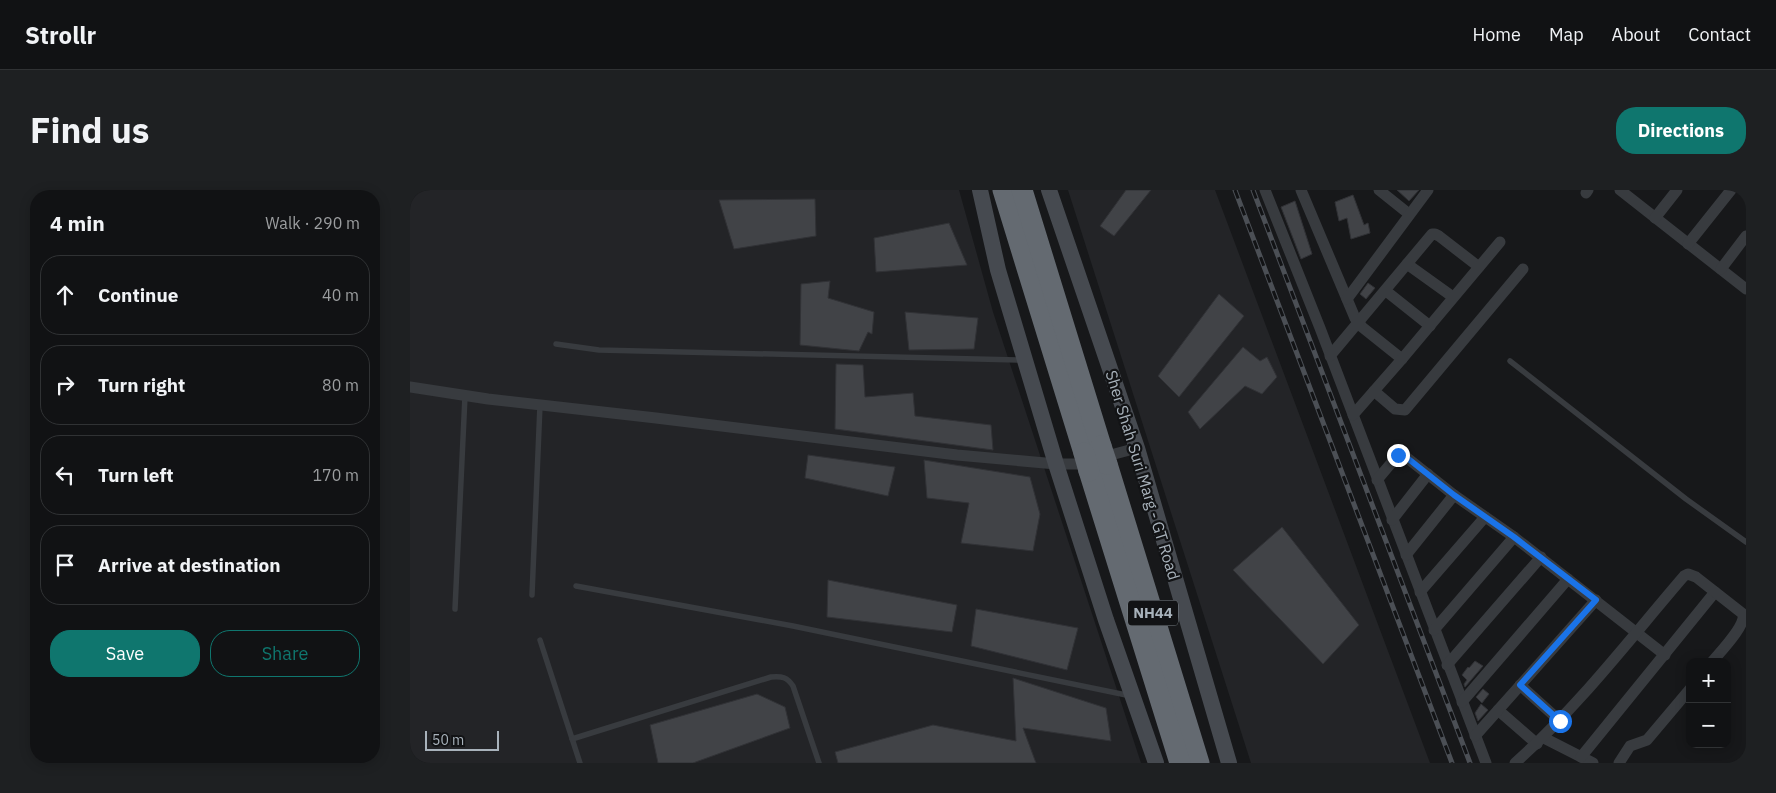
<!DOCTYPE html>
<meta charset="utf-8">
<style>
:root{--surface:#111214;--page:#1e2022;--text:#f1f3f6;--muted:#9c9ea0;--line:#303234;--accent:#0f766e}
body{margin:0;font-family:"IBM Plex Sans",sans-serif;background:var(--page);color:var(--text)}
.controls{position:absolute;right:15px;bottom:15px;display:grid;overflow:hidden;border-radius:10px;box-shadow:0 2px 12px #0003}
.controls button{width:45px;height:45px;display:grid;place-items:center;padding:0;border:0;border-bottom:1px solid var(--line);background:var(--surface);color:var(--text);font:25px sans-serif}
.scale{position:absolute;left:15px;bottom:12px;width:74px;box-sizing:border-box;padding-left:5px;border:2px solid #a8b2bb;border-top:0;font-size:14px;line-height:18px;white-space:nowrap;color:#a8b2bb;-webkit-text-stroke:4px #121315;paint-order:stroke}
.stop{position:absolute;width:15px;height:15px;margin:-11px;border:4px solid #1a73e8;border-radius:50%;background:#fff}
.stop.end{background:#1a73e8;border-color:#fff;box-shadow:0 1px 5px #0008}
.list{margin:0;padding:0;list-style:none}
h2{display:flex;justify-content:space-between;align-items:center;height:65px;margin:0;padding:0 20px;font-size:21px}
h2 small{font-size:16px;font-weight:400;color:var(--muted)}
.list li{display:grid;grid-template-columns:32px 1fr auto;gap:15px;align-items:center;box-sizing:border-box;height:80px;margin:0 10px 10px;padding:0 10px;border:1px solid var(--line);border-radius:20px}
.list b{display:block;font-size:19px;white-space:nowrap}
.list em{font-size:16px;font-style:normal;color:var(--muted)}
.actions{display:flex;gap:10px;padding:15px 20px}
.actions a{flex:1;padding:11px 0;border:1px solid var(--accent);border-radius:20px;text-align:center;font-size:18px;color:var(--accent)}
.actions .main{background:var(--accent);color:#fff}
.icon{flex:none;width:28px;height:28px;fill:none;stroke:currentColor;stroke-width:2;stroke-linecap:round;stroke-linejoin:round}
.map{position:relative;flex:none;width:1336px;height:573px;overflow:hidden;border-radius:20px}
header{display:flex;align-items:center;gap:30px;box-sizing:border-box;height:70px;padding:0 25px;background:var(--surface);border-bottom:1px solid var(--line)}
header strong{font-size:24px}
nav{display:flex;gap:28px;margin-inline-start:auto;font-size:18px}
.intro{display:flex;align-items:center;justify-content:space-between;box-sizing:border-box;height:120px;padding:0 30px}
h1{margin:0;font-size:35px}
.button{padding:12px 22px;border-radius:20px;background:var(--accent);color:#fff;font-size:18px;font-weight:700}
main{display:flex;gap:30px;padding:0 30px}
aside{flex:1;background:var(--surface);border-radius:20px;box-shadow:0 2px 12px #0003}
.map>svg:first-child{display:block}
</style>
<header>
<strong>Strollr</strong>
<nav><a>Home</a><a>Map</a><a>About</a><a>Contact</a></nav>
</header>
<div class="intro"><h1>Find us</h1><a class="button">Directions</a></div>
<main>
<aside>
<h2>4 min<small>Walk · 290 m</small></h2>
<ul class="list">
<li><svg class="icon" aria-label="ahead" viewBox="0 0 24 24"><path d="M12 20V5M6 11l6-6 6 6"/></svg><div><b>Continue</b></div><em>40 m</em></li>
<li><svg class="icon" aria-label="right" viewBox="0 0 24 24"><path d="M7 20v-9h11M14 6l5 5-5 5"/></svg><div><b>Turn right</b></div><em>80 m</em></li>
<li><svg class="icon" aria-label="left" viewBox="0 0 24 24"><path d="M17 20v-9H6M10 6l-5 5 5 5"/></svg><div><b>Turn left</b></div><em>170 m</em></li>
<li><svg class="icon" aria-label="arrive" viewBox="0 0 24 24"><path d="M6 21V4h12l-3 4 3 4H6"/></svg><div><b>Arrive at destination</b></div></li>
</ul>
<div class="actions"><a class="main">Save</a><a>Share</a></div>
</aside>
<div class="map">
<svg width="1336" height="573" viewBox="0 0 1336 573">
<rect width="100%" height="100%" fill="#17181a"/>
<g fill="#232427">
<path d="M0,0H549L583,122L731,573H0Z"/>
<path d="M658,0H805L1020,573H841Z"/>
</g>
<g fill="#414347" stroke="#313236">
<path d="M716,0H741L704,46L690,36Z"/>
<path d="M987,0H1009L999,11Z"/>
<path d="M943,5L954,35L958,33L960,43L941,49L937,28L929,31L925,12Z"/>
<path d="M405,9L406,46L324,59L309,10Z"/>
<path d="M885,11L902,64L891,69L871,17Z"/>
<path d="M539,33L557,75L466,82L464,48Z"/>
<path d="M420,91L418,108L464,122L462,144L458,142L449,161L390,155L391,94Z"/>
<path d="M958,93L965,98L956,109L950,104Z"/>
<path d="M809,104L834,126L769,207L748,186Z"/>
<path d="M495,122L568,128L564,159L499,160Z"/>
<path d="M833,157L850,171L857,167L867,187L852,204L835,196L790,239L778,222Z"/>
<path d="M426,174L453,175L455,207L503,203L505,226L581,235L583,260L425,239Z"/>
<path d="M398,265L485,277L478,306L395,288Z"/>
<path d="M514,270L620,287L630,324L623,361L551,353L559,313L517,308Z"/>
<path d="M872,337L949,435L913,474L823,380Z"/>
<path d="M418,390L547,415L542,442L417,427Z"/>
<path d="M566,419L668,438L657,480L561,456Z"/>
<path d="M1065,471L1073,476L1055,497L1054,494L1057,490L1052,485L1058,477L1059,478Z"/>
<path d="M603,488L696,518L701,551L613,538L626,573H428L425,562L523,535L606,551Z"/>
<path d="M1073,499L1079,504L1072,513L1066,507Z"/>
<path d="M347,504L375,517L380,538L283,573H248L240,535Z"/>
<path d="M1071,514L1078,520L1068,531L1065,523Z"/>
</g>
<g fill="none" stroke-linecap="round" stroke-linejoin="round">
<g stroke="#383b3f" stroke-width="5.5">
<path d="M146,154L189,160L613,170"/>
<path d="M1100,171L1276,309L1336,352"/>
<path d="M166,396L383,436L721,506"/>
<path d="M122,405L130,215"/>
<path d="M45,419L55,206"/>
<path d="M130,450L170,573"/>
<path d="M162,549L361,487C372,486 377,487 383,496L409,573"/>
</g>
<g stroke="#383b3f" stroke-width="11">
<path d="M855,0L910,138L1076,573"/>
<path d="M891,0L945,128L952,137L992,169"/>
<path d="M969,0L999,24"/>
<path d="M1210,0L1336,99"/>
<path d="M1176,3L1178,0"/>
<path d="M1245,28L1267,0"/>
<path d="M1278,54L1321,0"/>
<path d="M997,74L1043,107"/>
<path d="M1311,79L1336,46"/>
<path d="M976,101L1020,136"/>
<path d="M937,109L1018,0"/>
<path d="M920,166L1022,44H1025L1029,46L1069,77"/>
<path d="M0,197L78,209L246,228L547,265L646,274H667L727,258"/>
<path d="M964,201L985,219L995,220L1113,79"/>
<path d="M943,225L992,169L1090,52"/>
<path d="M967,290L988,265L996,267L1044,305L1104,347L1255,465"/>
<path d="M982,330L1018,284"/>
<path d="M996,365L1044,305"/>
<path d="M1010,402L1075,327"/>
<path d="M1024,440L1104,347"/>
<path d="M1037,475L1131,367"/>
<path d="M1110,495L1150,531"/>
<path d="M1052,512L1158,389"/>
<path d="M1088,520L1127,554"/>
<path d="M1065,546L1186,410"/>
<path d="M1134,548L1183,573"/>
<path d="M1171,567L1305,402"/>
<path d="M1105,573C1168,517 1219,450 1274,386L1278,384L1286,387L1333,424C1336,436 1310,462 1302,472"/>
<path d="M1209,573L1220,556L1237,550L1280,499"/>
</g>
<g stroke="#464a50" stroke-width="16">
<path d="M570,0L588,80L646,274L696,430L746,573"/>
<path d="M639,0L727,258L819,573"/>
</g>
<g stroke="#646a71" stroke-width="21">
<path d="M593,0L674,263"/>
<path d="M612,0L691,256"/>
<path d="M697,274L789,573"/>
<path d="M679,281L770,573"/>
</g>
<g stroke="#4b4f55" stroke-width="5">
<g id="rail">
<path d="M825,0L1042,573"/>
<path d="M843,0L1060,573"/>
</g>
</g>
<use href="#rail" stroke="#121315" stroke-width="3" stroke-dasharray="9" stroke-linecap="butt"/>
<g stroke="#646a71" stroke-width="21">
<path d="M691,256L697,274"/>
<path d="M674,263L679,281"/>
</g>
</g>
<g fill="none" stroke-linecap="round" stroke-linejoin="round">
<path stroke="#1a73e8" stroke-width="6" d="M988,265L996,267L1044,305L1104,347L1186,410L1110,495L1150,531"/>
</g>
<g text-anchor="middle" stroke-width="4.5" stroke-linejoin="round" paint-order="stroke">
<rect fill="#121315" stroke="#7b8289" stroke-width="1" x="718" y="410.5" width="50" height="25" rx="4"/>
<g font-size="15" font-weight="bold" fill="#a8b2bb">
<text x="743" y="428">NH44</text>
</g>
<g font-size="16" fill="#a8b2bb" stroke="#121315">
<text transform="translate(733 285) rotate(73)" y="6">Sher Shah Suri Marg - GT Road</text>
</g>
</g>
</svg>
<div class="controls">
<button>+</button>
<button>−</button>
</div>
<div class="scale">50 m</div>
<div class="stop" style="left:1150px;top:531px"></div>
<div class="stop end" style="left:988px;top:265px"></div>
</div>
</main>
